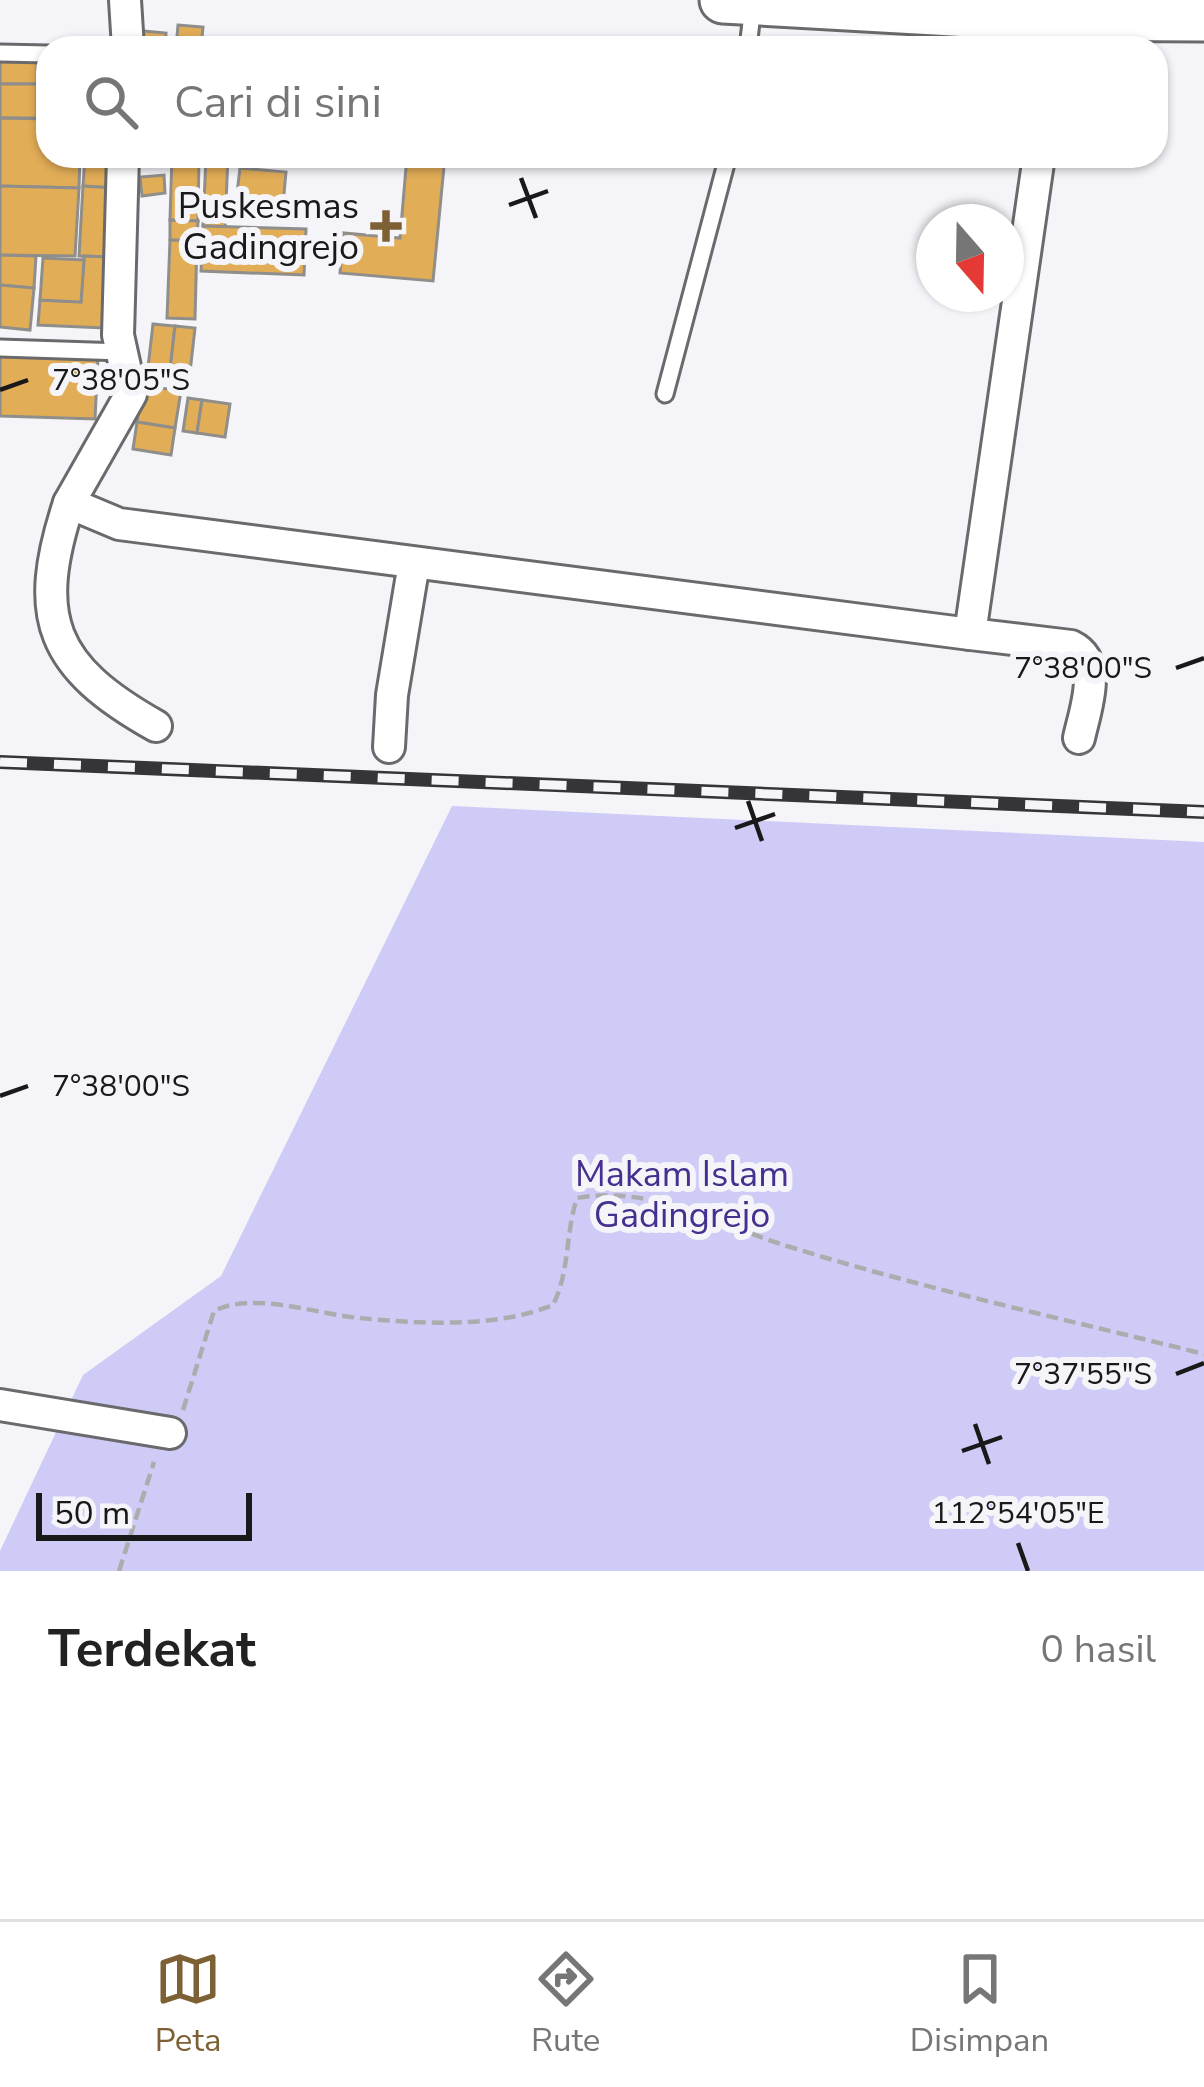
<!DOCTYPE html>
<html lang="id">
<meta charset="utf-8">
<style>
:root{--surface:#fff;--page:#f2f2f2;--text:#222;--muted:#767676;--line:#e0e0e0;--accent:#7d6134}
body{margin:0;font-family:"Nunito Sans",sans-serif;background:var(--page);color:var(--text)}
.compass{position:absolute;left:916px;top:204px;width:108px;height:108px;border-radius:50%;background:var(--surface);box-shadow:0 3px 9px #0004;rotate:160deg}
.scale{position:absolute;left:36px;bottom:30px;width:216px;box-sizing:border-box;padding-left:12px;border:6px solid #19191a;border-top:0;font-size:33px;line-height:42px;white-space:nowrap;color:#19191a;-webkit-text-stroke:9px #f5f5f9;paint-order:stroke}
.list{margin:0;padding:0;list-style:none}
h2{display:flex;justify-content:space-between;align-items:center;height:156px;margin:0;padding:0 48px;font-size:51px}
h2 small{font-size:39px;font-weight:400;color:var(--muted)}
.icon{flex:none;width:66px;height:66px;fill:none;stroke:currentColor;stroke-width:2;stroke-linecap:round;stroke-linejoin:round}
.map{position:relative;flex:none;width:1204px;height:1571px;overflow:hidden}
.search{position:absolute;background:var(--surface);box-shadow:0 3px 9px #0004;left:36px;right:36px;top:36px;height:132px;display:flex;align-items:center;gap:30px;box-sizing:border-box;padding:0 42px;border-radius:36px;color:var(--muted);font-size:45px}
.sheet{height:348px;background:var(--surface)}
nav{display:flex;justify-content:space-around;align-items:center;box-sizing:border-box;height:168px;border-top:3px solid var(--line);background:var(--surface);font-size:33px;color:var(--muted)}
nav a{display:grid;justify-items:center;gap:6px}
nav .on{color:var(--accent)}
.map>svg:first-child{display:block}
</style>
<div class="map">
<svg width="1204" height="1571" viewBox="0 0 1204 1571">
<rect width="100%" height="100%" fill="#f5f5f9"/>
<path fill="#cecbf6" d="M452,806L1204,842V1571H0V1551L83,1375L221,1276Z"/>
<g fill="#e2ad57" stroke="#908e8b" stroke-width="3">
<path d="M178,25L203,27L201,48H176Z"/>
<path d="M144,31L166,33L165,48H141Z"/>
<rect x="0" y="56" width="37" height="28"/>
<rect x="0" y="84" width="37" height="34"/>
<path d="M0,118L48,119V156H80L79,188L0,186Z"/>
<path d="M85,156H115L113,188L83,186Z"/>
<path d="M144,156H165L164,165L144,164Z"/>
<path d="M172,156H199L198,221L170,220Z"/>
<path d="M206,156H228L225,227L203,226Z"/>
<path d="M407,156H445L433,281L340,273L343,233L400,238Z"/>
<path d="M240,168L286,172L282,215L235,210Z"/>
<path d="M164,175L165,193L142,196L140,177Z"/>
<path d="M0,186L79,188L75,256L0,255Z"/>
<path d="M83,186L113,188L108,257L79,256Z"/>
<path d="M170,220L198,221L197,241L170,240Z"/>
<path d="M203,226L306,229L304,275L201,271Z"/>
<path d="M170,240L197,241L195,319L167,318Z"/>
<path d="M0,255L36,256L34,288L0,285Z"/>
<path d="M84,256L108,257L104,328L38,325L40,300L81,302Z"/>
<path d="M43,258L84,260L81,302L40,300Z"/>
<path d="M0,285L34,288L30,330L0,327Z"/>
<path d="M153,324L175,326L169,379L147,376Z"/>
<path d="M175,326L195,328L189,381L169,379Z"/>
<path d="M0,352L98,356L95,419L0,416Z"/>
<path d="M142,385L181,391L175,428L137,422Z"/>
<path d="M188,398L202,400L197,433L183,431Z"/>
<path d="M202,400L230,404L225,437L197,433Z"/>
<path d="M137,422L175,428L171,455L133,449Z"/>
</g>
<g fill="none" stroke-linecap="round" stroke-linejoin="round">
<g stroke="#6a696c" stroke-width="21">
<g id="lane">
<path d="M748,48L753,5"/>
<path d="M0,53L48,54"/>
<path d="M0,348L123,352"/>
<path d="M665,394L728,156"/>
</g>
</g>
<g stroke="#6a696c" stroke-width="36">
<g id="street">
<path d="M125,0L128,48"/>
<path d="M1053,48L1057,17"/>
<path d="M123,156L118,335L131,394L69,503L119,524L970,634L1039,156"/>
<path d="M69,503C31,618 51,667 156,726"/>
<path d="M970,634L1071,646C1104,662 1085,710 1079,738"/>
<path d="M389,747L392,695L414,563"/>
<path d="M0,1405L170,1433"/>
</g>
</g>
<g stroke="#6a696c" stroke-width="51">
<path id="secondary" d="M723,0L1025,17L1204,18"/>
</g>
<g stroke="#acacaf" stroke-width="4.5" stroke-dasharray="12 6" stroke-linecap="butt">
<path d="M183,1410L214,1311C254,1291 315,1314 360,1318C420,1324 498,1328 553,1305C570,1271 565,1235 577,1198C653,1185 716,1224 787,1246C924,1289 1065,1319 1204,1354"/>
<path d="M119,1571L154,1462"/>
</g>
<use href="#lane" stroke="#fff" stroke-width="15"/>
<use href="#street" stroke="#fff" stroke-width="30"/>
<use href="#secondary" stroke="#fff" stroke-width="45"/>
<g stroke="#353537" stroke-width="14">
<path id="rail" d="M0,762L1204,812"/>
</g>
<use href="#rail" stroke="#f5f5f9" stroke-width="9" stroke-dasharray="27" stroke-linecap="butt"/>
</g>
<path fill="none" stroke="#19191a" stroke-width="4.5" d="M521,178L536,218M509,205L548,191M0,390L28,380M1176,668L1204,658M748,801L762,841M735,828L775,814M0,1096L28,1086M1176,1374L1204,1363M975,1424L989,1464M962,1451L1002,1437M1018,1543L1028,1571"/>
<path fill="#7d6134" stroke="#f5f5f9" stroke-width="4.5" d="M380 208h12v12h12v12h-12v12h-12v-12h-12v-12h12z"/>
<g text-anchor="middle" stroke-width="12" stroke-linejoin="round" paint-order="stroke">
<g font-size="36" fill="#19191a" stroke="#f5f5f9" text-anchor="end">
<text x="359" y="218">Puskesmas<tspan x="359" dy="41">Gadingrejo</tspan></text>
</g>
<g font-size="36" fill="#452f8f" stroke="#f5f5f9">
<text x="682" y="1186">Makam Islam<tspan x="682" dy="41">Gadingrejo</tspan></text>
</g>
</g>
<g font-size="30" text-anchor="middle" fill="#19191a" stroke="#f5f5f9" stroke-width="12" stroke-linejoin="round" paint-order="stroke">
<text x="121" y="390">7°38'05"S</text>
<text x="1083" y="678">7°38'00"S</text>
<text x="121" y="1096">7°38'00"S</text>
<text x="1083" y="1384">7°37'55"S</text>
<text x="1018" y="1523">112°54'05"E</text>
</g>
</svg>
<svg class="compass" viewBox="-18 -18 36 36"><path d="M0-13l5 13h-10z" fill="#e53935"/><path d="M0 13l5-13h-10z" fill="#767676"/></svg>
<div class="scale">50 m</div>
<div class="search"><svg class="icon" aria-label="search" viewBox="0 0 24 24"><circle cx="10" cy="10" r="6"/><path d="M15 15l6 6"/></svg>Cari di sini</div>
</div>
<section class="sheet">
<h2>Terdekat<small>0 hasil</small></h2>
<ul class="list">
</ul>
</section>
<nav>
<a class="on"><svg class="icon" aria-label="map" viewBox="0 0 24 24"><path d="M3 6l6-2 6 2 6-2v14l-6 2-6-2-6 2zM9 4v14M15 6v14"/></svg>Peta</a>
<a><svg class="icon" aria-label="directions" viewBox="0 0 24 24"><path d="M12 3l9 9-9 9-9-9zM9 14v-3h6M13 9l2 2-2 2"/></svg>Rute</a>
<a><svg class="icon" aria-label="saved" viewBox="0 0 24 24"><path d="M7 4h10v16l-5-4-5 4z"/></svg>Disimpan</a>
</nav>
